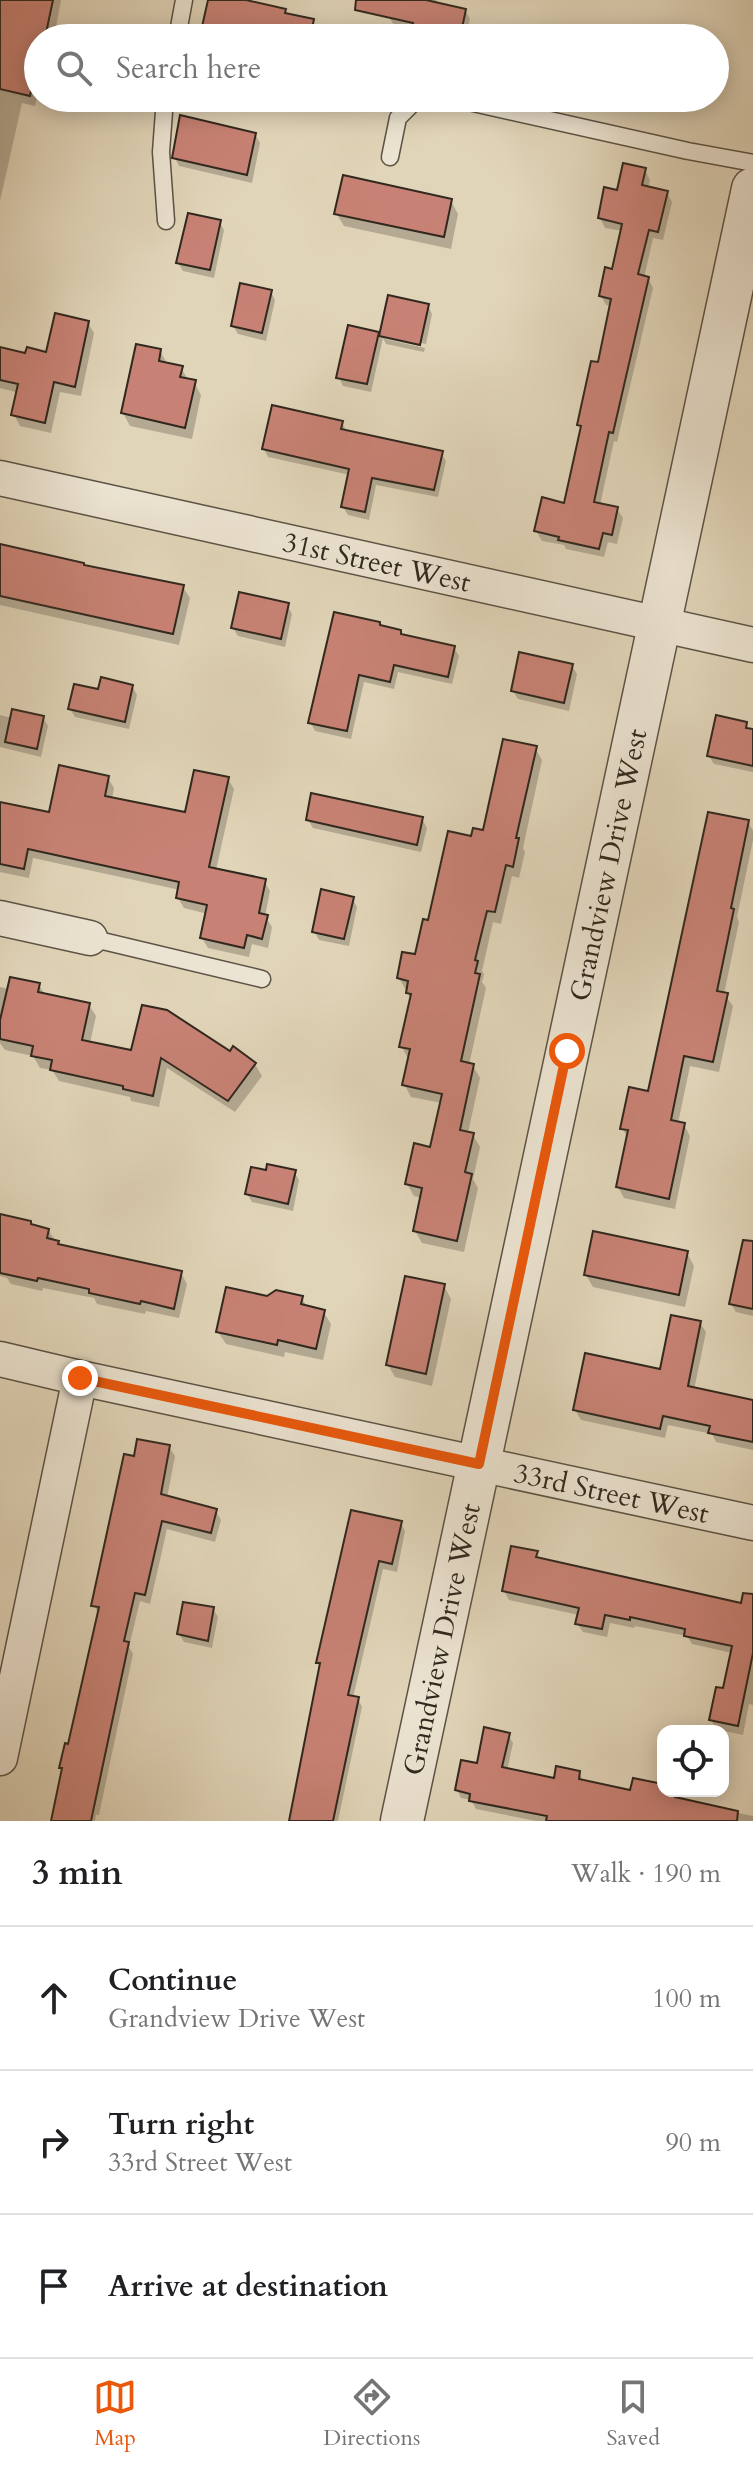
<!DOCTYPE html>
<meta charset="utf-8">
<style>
:root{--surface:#fff;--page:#f6f6f6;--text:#202124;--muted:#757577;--line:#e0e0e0;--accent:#ea580c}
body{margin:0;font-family:Cardo,serif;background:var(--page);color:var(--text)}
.controls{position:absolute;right:24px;bottom:24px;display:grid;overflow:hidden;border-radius:16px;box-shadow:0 4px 20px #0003}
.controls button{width:72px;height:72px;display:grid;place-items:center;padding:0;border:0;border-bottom:2px solid var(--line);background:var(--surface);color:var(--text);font:40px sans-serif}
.stop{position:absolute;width:24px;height:24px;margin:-18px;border:6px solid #ea580c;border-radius:50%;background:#fff}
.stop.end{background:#ea580c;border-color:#fff;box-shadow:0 2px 8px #0008}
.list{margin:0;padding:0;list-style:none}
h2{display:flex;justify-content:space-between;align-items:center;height:104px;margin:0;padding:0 32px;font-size:34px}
h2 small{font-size:26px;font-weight:400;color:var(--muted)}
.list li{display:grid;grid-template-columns:52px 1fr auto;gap:24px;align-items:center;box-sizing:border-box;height:144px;padding:0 32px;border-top:2px solid var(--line)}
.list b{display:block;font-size:30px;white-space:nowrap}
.list p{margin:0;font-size:26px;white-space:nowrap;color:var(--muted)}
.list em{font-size:26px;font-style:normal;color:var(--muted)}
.icon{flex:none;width:44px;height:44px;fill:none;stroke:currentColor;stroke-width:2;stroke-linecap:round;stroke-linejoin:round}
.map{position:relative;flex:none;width:753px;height:1821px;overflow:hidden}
.search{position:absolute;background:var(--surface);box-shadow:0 4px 20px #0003;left:24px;right:24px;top:24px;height:88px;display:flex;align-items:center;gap:20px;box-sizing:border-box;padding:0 28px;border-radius:44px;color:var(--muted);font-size:30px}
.sheet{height:536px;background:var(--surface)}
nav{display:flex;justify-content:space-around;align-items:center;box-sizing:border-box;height:112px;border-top:2px solid var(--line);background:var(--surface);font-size:22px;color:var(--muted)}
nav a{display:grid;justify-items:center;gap:4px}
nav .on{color:var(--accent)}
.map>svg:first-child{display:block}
</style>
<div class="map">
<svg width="753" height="1821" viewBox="0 0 753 1821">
<rect width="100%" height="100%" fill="#e1d5b9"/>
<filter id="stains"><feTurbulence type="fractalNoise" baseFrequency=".0025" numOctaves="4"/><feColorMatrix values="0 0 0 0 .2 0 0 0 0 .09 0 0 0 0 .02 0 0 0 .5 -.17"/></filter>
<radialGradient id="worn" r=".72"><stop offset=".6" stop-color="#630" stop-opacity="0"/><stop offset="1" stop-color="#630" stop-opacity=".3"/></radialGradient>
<g fill="#0003">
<path d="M15,0H61L54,38H38V93L35,106L22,103L0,201V26Z"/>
<path d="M210,0H228L285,11L287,15L312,21L320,33L319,38H207L203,30Z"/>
<path d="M392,0H436L438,3L465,10L470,19L465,38H413V29L394,25L389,17Z"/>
<path d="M626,27L675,38H623Z"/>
<path d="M255,134L260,143L252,183L179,166L175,158Z"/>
<path d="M645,170L650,180L648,189L667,193L672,202L663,240L653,238L644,278H648L653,288L617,442L614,441L600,505L617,509L623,518L617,544L608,542L604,557L566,549L564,545L542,541L536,531L565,505L582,430L580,425L599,365L612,306L606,305L601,296L613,271L623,231L605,228L600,218L619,192Z"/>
<path d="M451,201L458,214L451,249L344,226L336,213Z"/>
<path d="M219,221L224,230L214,278L183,271L178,263Z"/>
<path d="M271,292L275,300L266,341L238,334L233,326Z"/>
<path d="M389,298L428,306L432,314L426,344L385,335V339L425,348L424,352L386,344L383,338L371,392L343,386L339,377L378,334L381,339Z"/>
<path d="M88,323L94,333L81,396L60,392L51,433L20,426L14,415L19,393L0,388V349L27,355L47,354Z"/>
<path d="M160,351L168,365L181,368L189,381L194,382L201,395L192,439L130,426L123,413Z"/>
<path d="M342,423L347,432L441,453L446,461L438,497L376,485L369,520L348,515L343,507L350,475L268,457L264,449Z"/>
<path d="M0,546L85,568L183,587L190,598L179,645L0,605Z"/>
<path d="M287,605L292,614L285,647L238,636L233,628Z"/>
<path d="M381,628L400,632L403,636L454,648L459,656L452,684L398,672L394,689L364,682L351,739L315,731L310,722Z"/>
<path d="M572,666L577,674L569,711L518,699L513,691Z"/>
<path d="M132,686L137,695L129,729L75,717L70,709L100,692Z"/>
<path d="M0,715L12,718H43L48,726L41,757L0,747Z"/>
<path d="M746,724L750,730L753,731V772L714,764L709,756Z"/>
<path d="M535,748L542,760L523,848L525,852L519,878L512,876L501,924L493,922L482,971L484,974L482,982L486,988L469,1065L473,1066L480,1078L468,1133L473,1135L480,1147L473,1179L478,1188L464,1252L422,1243L415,1231L422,1198L414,1196L407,1184L432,1149L442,1103L411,1097L404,1084L408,1058L401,1046L411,999L399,978L416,957L430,923L472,839L484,832Z"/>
<path d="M108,778L114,788L112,799L186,815L228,779L234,789L216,870L264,881L270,891L265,916L272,927L268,948L252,944L249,957L208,948L202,938L208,914L184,908L178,898L180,890L33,858L29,878L0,872V803L50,815Z"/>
<path d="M422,819L427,828L421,852L313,828L308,820Z"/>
<path d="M748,822L753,831V840L737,917L739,922L724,994L733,1006L719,1072L690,1066L678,1123L684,1125L690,1136L675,1209L624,1198L618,1187L628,1138L622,1128L650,1094Z"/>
<path d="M352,898L357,907L349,946L319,940L314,931Z"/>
<path d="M39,985L45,995L89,1005L96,1016L90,1043L133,1053L230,1054L255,1064L262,1076L235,1112L167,1068L159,1107L131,1101L130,1097L59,1081L52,1070L40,1068L33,1056L5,1050L0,1043V987L9,989Z"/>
<path d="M294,1172L299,1180L293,1211L252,1202L247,1194Z"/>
<path d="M0,1217L48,1230L59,1246L181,1273L187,1284L179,1318L146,1311L145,1314L97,1304L94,1298L43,1288L42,1291L11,1284L7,1278L0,1276Z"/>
<path d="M687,1253L694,1266L685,1307L593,1287L586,1275Z"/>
<path d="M753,1279V1316L736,1312L731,1304Z"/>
<path d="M444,1286L451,1299L432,1386L395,1377L388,1365Z"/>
<path d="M301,1297L308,1308L323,1311L331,1324L323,1360L285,1352L284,1357L226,1344L218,1332L268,1298Z"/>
<path d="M700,1323L706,1332L694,1390L753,1402V1450L716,1442L712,1434L668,1425L665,1438L581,1420L575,1410L661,1371Z"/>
<path d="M169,1447L175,1456L167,1498L216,1511L221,1520L215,1542L167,1529L150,1604L140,1601L129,1647L133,1654L99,1815H96L95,1821H53L63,1771L61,1767L70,1746L99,1615L94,1605L135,1458Z"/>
<path d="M401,1523L405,1531L397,1572L383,1569L353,1698L358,1699L362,1707L338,1821H291L321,1667L318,1662Z"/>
<path d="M536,1553L540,1560L753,1606V1705L749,1704L743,1735L716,1729L711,1720L724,1690L732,1653L692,1644L687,1636L635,1626L634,1628L610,1623L607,1637L583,1632L577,1623L579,1615L509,1600L504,1591Z"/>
<path d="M213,1609L218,1617L212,1648L184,1642L179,1634Z"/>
<path d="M508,1735L513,1743L507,1771L555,1781L579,1773L584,1782L632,1792L663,1786V1791H678L681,1801L753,1816V1821H536L476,1809L471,1800L461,1798L457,1790Z"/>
</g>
<g fill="#c88275" stroke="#30281e" stroke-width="2">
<path d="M0,0H53L45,38H38V58L30,96L0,89Z"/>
<path d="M208,0H246L286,9L285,13L314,19L310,38H234L201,31Z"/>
<path d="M356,0H426L466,9L460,38H409L413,23L355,10Z"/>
<path d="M180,115L256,133L247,175L172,158Z"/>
<path d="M623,163L646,168L642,185L668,191L658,232L649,230L638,274L649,277L613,433L609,432L594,502L618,507L612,535L603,533L599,549L558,540L559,537L534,531L542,497L564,503L581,426L577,425L591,361L598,362L611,299L599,296L605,267L612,269L622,224L598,218L604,187L617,190Z"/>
<path d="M343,175L452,199L444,237L334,214Z"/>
<path d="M188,213L221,220L210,270L176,263Z"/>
<path d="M240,283L272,290L262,333L231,326Z"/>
<path d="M388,295L429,304L420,345L379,336Z"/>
<path d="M55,313L89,321L75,387L54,382L45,423L11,415L18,384L0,380V347L25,353L27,347L46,352Z"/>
<path d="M348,325L379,332L367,384L336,378Z"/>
<path d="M136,344L161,349L159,361L183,366L180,377L196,380L185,428L121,413Z"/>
<path d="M272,405L343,421L341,429L443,451L434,490L372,478L365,512L341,507L349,469L262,449Z"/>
<path d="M0,544L84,563V565L184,585L173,634L0,596Z"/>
<path d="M239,592L289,603L281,639L231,628Z"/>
<path d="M334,612L380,622V625L401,630V634L455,646L448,677L394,665L390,682L359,675L347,731L308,723Z"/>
<path d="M519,652L573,664L564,703L511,691Z"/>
<path d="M101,677L133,685L125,722L68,709L74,684L98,689Z"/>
<path d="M12,709L44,716L37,749L5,742Z"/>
<path d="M716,715L747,722L746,728L753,729V766L707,756Z"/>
<path d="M503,739L537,746L516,838H519L513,867L506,865L495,912L487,911L475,960L478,961L475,973L480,974L461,1061L474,1064L460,1130L474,1133L465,1172L472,1174L457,1241L413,1231L422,1188L405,1184L414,1143L430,1147L442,1094L402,1085L410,1049L399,1047L411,994L406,993L408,981L397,978L402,952L415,954L423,919L428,920L448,831L471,836L473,828L483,830Z"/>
<path d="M59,765L109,776L105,796L185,812L194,770L229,777L209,867L266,879L259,913L268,915L262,939L247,935L244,948L200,938L207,905L176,898L179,882L28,849L24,869L0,864V802L49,812Z"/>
<path d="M311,793L423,817L417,845L306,820Z"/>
<path d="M708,812L749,820L731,908L734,909L717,991L728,993L713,1062L684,1056L671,1120L685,1123L669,1199L616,1187L628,1130L620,1129L629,1087L648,1091Z"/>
<path d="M321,889L354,897L344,939L312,932Z"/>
<path d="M10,977L40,983L38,992L90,1003L82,1040L131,1050L142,1005L167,1010L230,1051L233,1046L256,1063L228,1101L161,1058L153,1096L123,1089V1086L50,1070L52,1060L31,1056L33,1046L0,1039V1020Z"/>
<path d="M267,1164L296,1170L288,1204L245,1194L251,1167L266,1170Z"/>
<path d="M0,1214L31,1221V1224L49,1229L47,1238L59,1241L58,1244L182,1271L174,1309L141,1301L140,1304L89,1293V1289L38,1278L37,1281L0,1273Z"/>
<path d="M593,1231L688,1251L679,1295L584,1275Z"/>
<path d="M743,1240L753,1241V1309L729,1304Z"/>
<path d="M405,1276L445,1284L426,1374L386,1365Z"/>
<path d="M226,1287L267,1296L276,1290L303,1296L301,1304L325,1310L316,1349L278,1340L277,1345L216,1332Z"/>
<path d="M671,1315L701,1321L688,1386L753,1400V1442L708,1433L710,1426L663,1416L660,1429L573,1410L585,1353L660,1369Z"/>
<path d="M137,1439L170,1445L161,1494L217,1509L211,1533L162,1521L145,1595L135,1593L124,1641L129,1642L91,1821H51L62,1768H59L65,1743L68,1744L99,1607L91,1606L124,1454L134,1456Z"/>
<path d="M351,1510L402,1521L392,1564L379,1561L348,1695L359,1697L333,1821H289L320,1663H316Z"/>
<path d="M511,1546L538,1551L536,1557L741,1603L743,1593L753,1594V1653L738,1726L709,1720L716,1687L723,1688L732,1646L684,1636L685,1629L630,1617V1620L605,1615L602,1629L575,1624L579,1608L502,1591Z"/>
<path d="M183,1602L214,1607L208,1641L177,1634Z"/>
<path d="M484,1727L510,1733L502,1767L554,1778L556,1766L580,1771L579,1779L630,1790L633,1778L663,1784V1791H677L675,1797L738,1811L737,1821H546L547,1816L469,1801L470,1794L455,1790L461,1760L477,1763Z"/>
</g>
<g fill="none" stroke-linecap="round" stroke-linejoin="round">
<g stroke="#5c5345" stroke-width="19">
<g id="service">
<path d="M177,38L184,0"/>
<path d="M165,98L161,152L166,221"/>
<path d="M451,98L688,151L753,163"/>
<path d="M390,157L398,118L418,98"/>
<path d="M90,938L262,979"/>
</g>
</g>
<g stroke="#5c5345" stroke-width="37">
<g id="minor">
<path id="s1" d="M0,478L753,645"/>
<path d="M0,918L90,938"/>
<path id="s2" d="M0,1359L80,1378L753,1523"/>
<path d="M0,1758L80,1378"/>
</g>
</g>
<g stroke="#5c5345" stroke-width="45">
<g id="tertiary">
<path id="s3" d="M402,1821L753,189"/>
</g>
</g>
<use href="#service" stroke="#ece4d2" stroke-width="16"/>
<use href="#minor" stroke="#ece4d2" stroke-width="34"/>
<use href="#tertiary" stroke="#ece4d2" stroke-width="42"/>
</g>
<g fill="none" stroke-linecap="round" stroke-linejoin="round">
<path stroke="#ea580c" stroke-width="10" d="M80,1378L479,1464L567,1051"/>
</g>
<g text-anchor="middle" stroke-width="7" stroke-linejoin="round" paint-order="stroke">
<g font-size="28" fill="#30281e" stroke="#ece4d2">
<text dy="10" stroke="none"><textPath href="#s1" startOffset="386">31st Street West</textPath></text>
<text dy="10" stroke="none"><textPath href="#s3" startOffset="978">Grandview Drive West</textPath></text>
<text dy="10" stroke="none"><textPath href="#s2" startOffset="626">33rd Street West</textPath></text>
<text dy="10" stroke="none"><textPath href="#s3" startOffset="186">Grandview Drive West</textPath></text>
</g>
</g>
<rect width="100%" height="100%" filter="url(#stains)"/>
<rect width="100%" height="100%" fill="url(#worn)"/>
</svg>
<div class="controls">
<button><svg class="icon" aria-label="locate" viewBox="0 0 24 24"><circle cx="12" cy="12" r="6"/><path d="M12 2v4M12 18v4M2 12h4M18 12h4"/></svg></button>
</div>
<div class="stop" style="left:567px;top:1051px"></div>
<div class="stop end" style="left:80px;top:1378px"></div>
<div class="search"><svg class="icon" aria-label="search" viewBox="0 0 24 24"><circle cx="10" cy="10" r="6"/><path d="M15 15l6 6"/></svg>Search here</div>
</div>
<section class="sheet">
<h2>3 min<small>Walk · 190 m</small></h2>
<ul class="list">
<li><svg class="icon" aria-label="ahead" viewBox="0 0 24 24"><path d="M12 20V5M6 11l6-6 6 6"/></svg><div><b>Continue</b><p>Grandview Drive West</p></div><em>100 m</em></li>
<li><svg class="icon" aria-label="right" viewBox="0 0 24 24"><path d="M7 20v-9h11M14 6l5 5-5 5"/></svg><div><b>Turn right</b><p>33rd Street West</p></div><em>90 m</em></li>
<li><svg class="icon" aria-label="arrive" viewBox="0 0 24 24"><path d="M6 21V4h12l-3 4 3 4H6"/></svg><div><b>Arrive at destination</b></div></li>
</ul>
</section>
<nav>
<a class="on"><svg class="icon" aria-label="map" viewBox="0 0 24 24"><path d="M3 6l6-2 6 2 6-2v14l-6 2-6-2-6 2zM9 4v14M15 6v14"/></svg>Map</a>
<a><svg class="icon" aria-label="directions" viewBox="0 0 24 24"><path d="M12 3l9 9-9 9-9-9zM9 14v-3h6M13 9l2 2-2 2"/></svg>Directions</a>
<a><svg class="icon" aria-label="saved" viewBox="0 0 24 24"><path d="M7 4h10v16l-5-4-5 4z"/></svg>Saved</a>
</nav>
